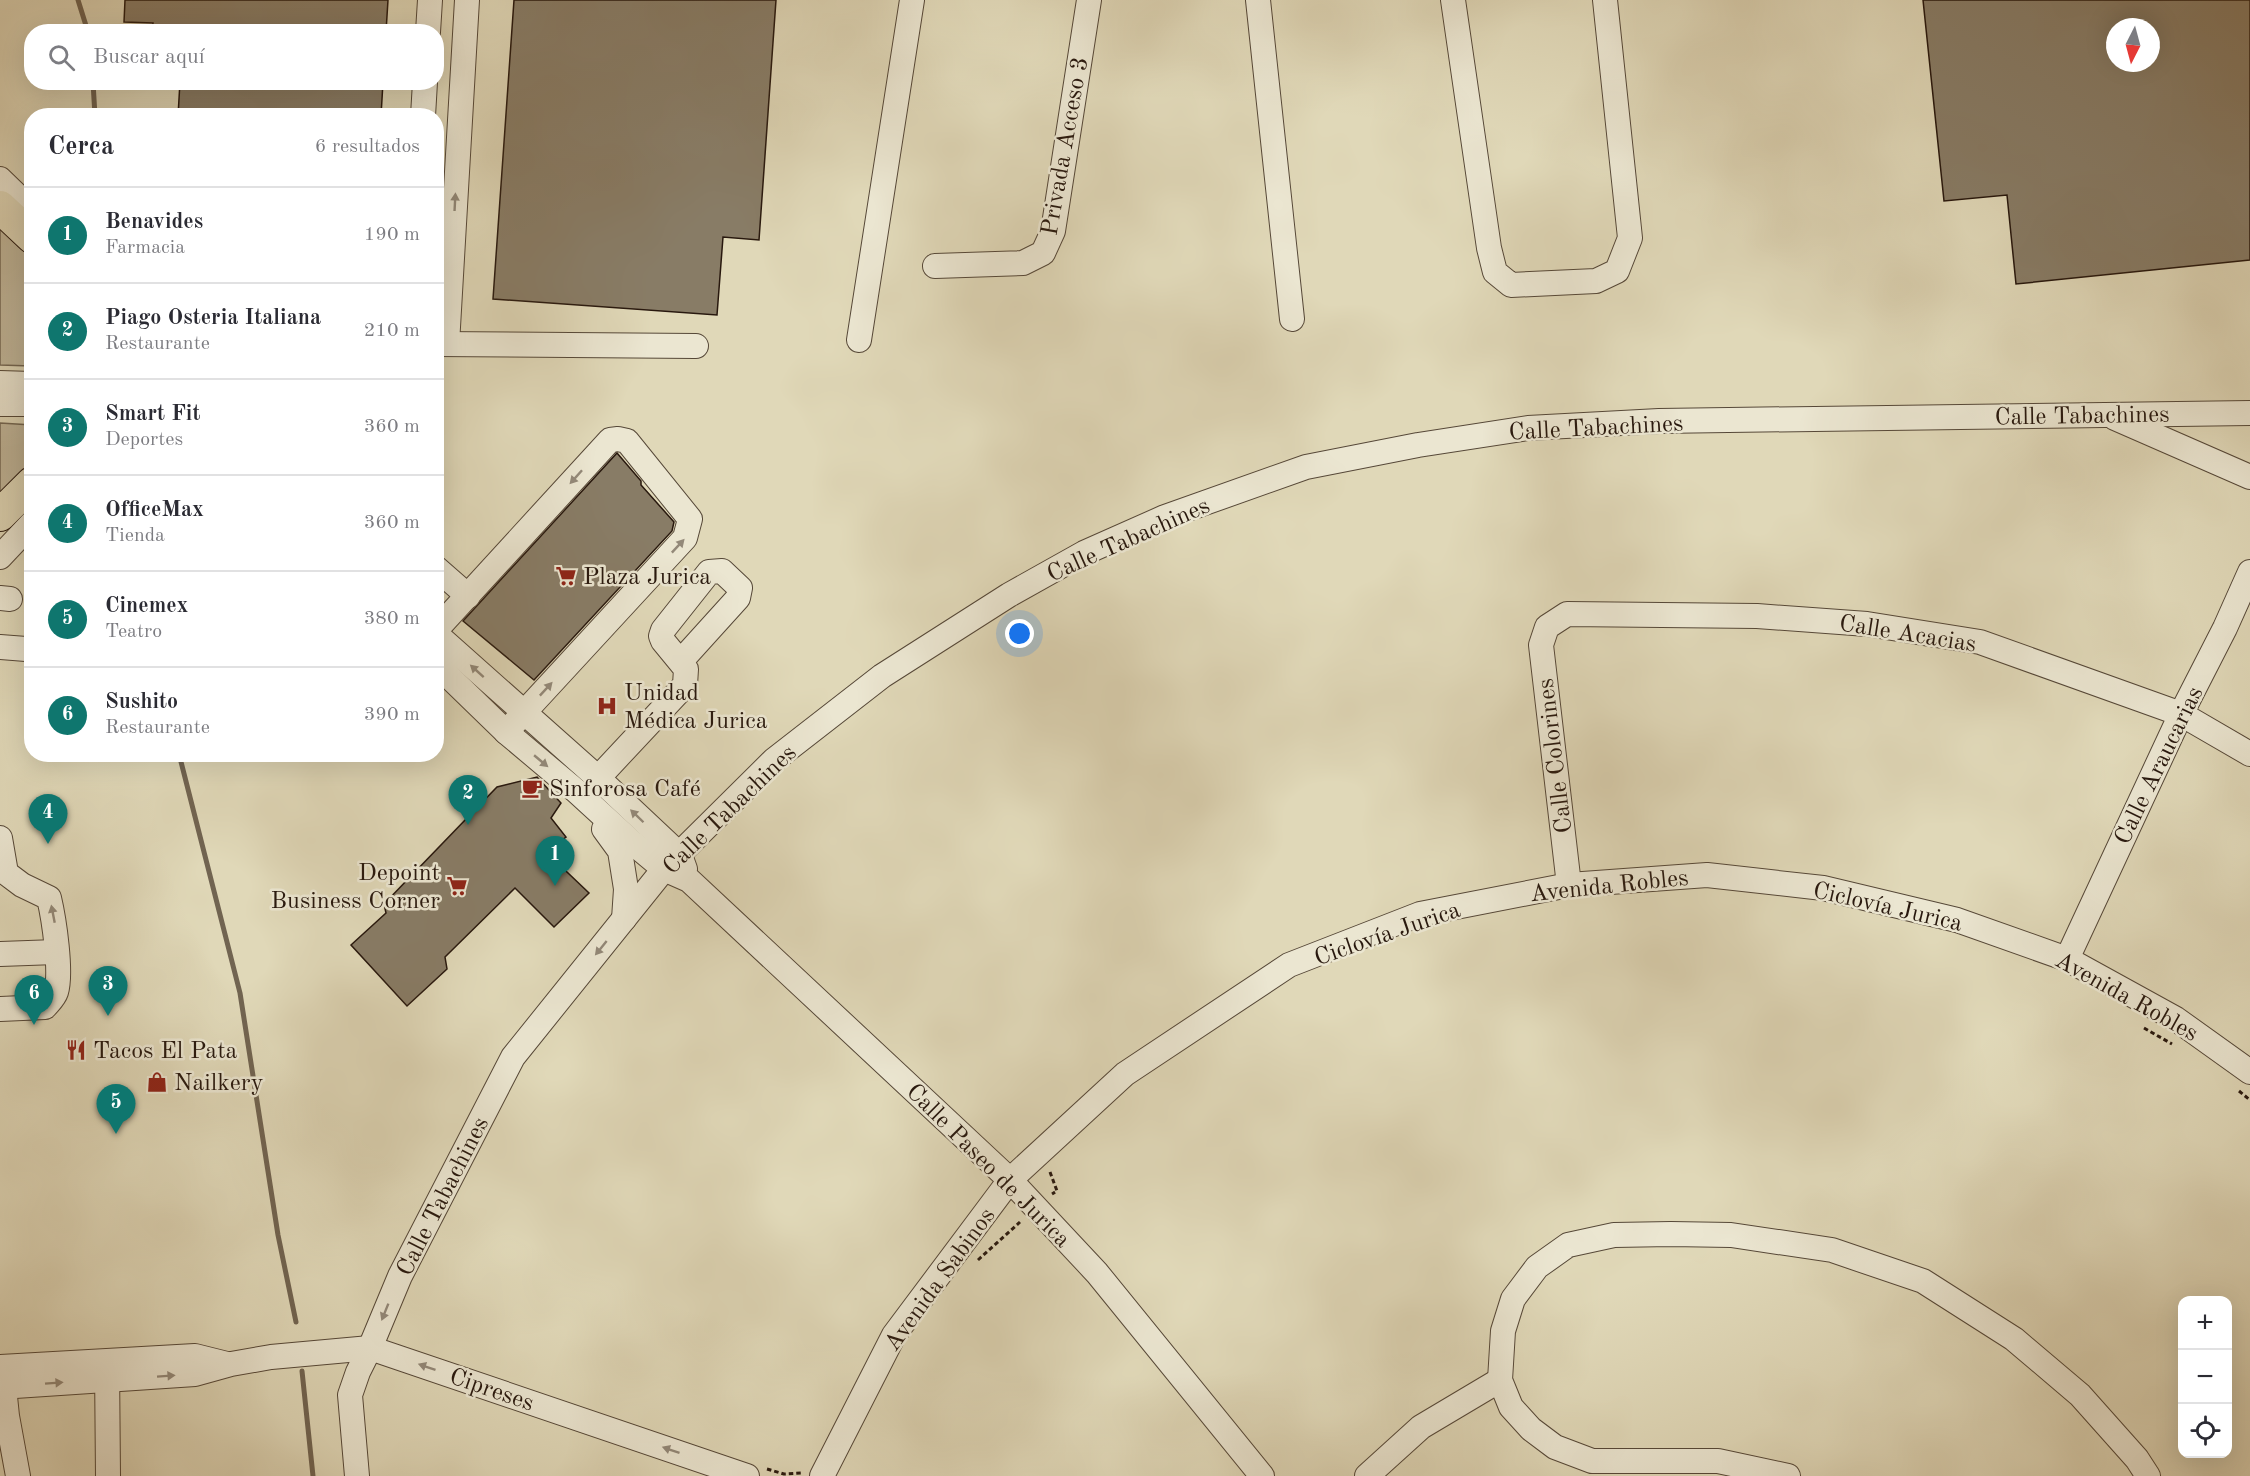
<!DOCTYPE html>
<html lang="es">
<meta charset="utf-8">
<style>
:root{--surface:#fff;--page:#f7f7f7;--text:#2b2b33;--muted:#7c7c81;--line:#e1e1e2;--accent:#0f766e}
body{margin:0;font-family:"Old Standard TT",serif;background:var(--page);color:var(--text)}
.controls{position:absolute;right:18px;bottom:18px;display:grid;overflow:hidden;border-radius:12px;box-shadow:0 6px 24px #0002}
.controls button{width:54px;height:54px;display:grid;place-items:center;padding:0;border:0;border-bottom:2px solid var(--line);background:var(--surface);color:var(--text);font:30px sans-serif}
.compass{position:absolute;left:2106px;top:18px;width:54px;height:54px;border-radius:50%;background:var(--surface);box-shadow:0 6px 24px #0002;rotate:186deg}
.you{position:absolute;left:1020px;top:634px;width:21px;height:21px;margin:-15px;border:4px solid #fff;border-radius:50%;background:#1a73e8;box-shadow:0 0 0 9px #1a73e833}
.badge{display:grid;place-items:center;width:39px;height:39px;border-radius:50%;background:var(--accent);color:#fff;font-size:20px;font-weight:700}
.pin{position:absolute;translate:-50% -50px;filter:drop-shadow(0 2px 3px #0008)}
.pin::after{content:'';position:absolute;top:32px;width:21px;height:18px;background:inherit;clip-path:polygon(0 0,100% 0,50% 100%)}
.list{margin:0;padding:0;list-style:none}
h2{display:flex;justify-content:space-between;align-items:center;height:78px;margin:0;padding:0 24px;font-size:26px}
h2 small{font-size:20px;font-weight:400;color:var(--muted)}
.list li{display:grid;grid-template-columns:39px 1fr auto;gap:18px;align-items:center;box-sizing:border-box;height:96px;padding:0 24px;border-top:2px solid var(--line)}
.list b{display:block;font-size:22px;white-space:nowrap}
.list p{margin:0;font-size:20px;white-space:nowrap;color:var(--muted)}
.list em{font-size:20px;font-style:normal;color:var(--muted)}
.icon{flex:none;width:33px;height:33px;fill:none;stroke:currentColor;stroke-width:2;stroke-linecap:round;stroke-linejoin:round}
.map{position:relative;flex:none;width:2250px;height:1476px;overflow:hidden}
.search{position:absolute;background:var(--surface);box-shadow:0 6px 24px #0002;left:24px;top:24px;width:420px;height:66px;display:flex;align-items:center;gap:15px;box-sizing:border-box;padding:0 21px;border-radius:24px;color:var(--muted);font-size:22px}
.panel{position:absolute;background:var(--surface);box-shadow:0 6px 24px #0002;left:24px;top:108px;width:420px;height:654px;border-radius:24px}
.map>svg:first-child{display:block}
</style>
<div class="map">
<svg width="2250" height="1476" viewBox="0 0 2250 1476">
<rect width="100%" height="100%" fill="#e0d8b8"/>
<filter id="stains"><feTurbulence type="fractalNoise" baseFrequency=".00333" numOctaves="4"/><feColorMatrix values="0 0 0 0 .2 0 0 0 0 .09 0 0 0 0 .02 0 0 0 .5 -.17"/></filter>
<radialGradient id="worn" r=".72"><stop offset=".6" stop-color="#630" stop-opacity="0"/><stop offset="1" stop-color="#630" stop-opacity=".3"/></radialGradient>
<g fill="#c1b79b" stroke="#746854" stroke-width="1.5">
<path d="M0,209L31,241V366L0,365Z"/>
<path d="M0,423L32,425L31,468L0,501Z"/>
</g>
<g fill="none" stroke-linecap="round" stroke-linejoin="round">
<g stroke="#716451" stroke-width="5">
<path d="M78,0L88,32"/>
<path d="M93,82L95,116"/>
<path d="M179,754L240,993L278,1235L296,1322"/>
<path d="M302,1371L313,1476"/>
</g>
</g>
<g fill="#887c66" stroke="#28180e" stroke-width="1.5" fill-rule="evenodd">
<path d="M125,0H388L386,32H152L153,23L124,22Z"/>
<path d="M514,0H776L759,240L723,237L717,315L493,299Z"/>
<path d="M1923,0H2250V260L2016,284L2007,195L1944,201ZM2115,27H2151V63H2115Z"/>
<path d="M180,82H383L381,116H178Z"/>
<path d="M617,453L641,481V485L674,522L672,531L534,680L463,621Z"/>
<path d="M537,777L561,803L551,818L566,837L546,852L589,893L554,927L515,888L445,957L447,969L407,1006L351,945L386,913L384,904L497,787Z"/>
</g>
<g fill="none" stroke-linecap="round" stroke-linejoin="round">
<g stroke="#564838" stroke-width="26">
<g id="minor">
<path d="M1258,0L1292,319"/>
<path d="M1453,0L1489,248L1495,272L1511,285L1596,281L1617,271L1630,238L1605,0"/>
<path d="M428,32L430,0"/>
<path d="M423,116L425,82"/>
<path d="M0,179L32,210"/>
<path d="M935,266L1023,263L1043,253L1053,231L1089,0"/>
<path d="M859,340L912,0"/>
<path d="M436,344L696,346"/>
<path d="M447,344L467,0"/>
<path d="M0,383L32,384"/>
<path d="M0,404H32"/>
<path d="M2115,418L2250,477"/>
<path d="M0,557L32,523"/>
<path d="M436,568L468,596"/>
<path d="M0,598L10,599"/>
<path d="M436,630L610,440L618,439L627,441L690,519L685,538L506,732"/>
<path d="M436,634L598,778L680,855L685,869"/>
<path d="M0,647L26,649"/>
<path d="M436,664L506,732L575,790L634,844L664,869L689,880L1010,1180L1097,1273L1262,1476"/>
<path d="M598,778L685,685L686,669L663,641L661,636L663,630L709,572L722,571L740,588L738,598L681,661"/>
<path d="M604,829L620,851L626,889L624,919"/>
<path d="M0,838L6,873L22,885L49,898C54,919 62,973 56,992C54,998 49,1002 45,1007L0,1009"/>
<path d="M1569,885L1541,645L1547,627L1567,614L1757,616L1867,624L1980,642L2181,714L2250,754"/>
<path d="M0,954L56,952"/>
<path d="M2067,959L2181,714L2225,628L2250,572"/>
<path d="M107,1364L108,1476"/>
<path d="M0,1367L195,1356L227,1364"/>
<path d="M0,1387L195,1374L231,1364L271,1357L370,1348L747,1476"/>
<path d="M4,1387L7,1416L18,1476"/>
<path d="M357,1476L350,1395L358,1372L370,1348L400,1276L513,1057L664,869L774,760L882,676L1009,595L1084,553L1165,517L1306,467L1418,445L1528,428L1659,421L2250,413"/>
<path d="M822,1476L894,1335L1010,1180L1125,1074L1289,965L1420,914L1569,885L1707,875L1823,888L1957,920L2067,959L2176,1019L2250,1072"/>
<path d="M1367,1476L1421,1427L1500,1380"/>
<path d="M1788,1476L1718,1461H1592L1555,1447L1531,1429L1511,1407L1500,1380L1503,1331L1513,1299L1537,1267L1568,1245L1614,1235L1671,1234L1731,1235L1832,1250L1923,1281L2014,1339L2080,1395L2137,1459L2148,1476"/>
</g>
</g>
<g stroke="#28180e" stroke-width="34">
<g id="major">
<path d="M0,207L32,237"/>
<path d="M0,515L32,483"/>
</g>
</g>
<g stroke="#28180e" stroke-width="3" stroke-dasharray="4.5 3" stroke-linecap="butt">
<path d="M2144,1028L2172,1044"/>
<path d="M2239,1091L2250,1100"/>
<path d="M1050,1172L1057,1191L1052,1194"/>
<path d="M978,1260L1020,1222"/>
<path d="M767,1469L784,1474L801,1473"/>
</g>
<use href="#minor" stroke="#ebe6d1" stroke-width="24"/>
<use href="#major" stroke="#e0d8b8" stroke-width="32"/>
</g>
<defs><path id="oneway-solid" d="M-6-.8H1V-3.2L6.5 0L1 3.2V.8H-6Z" transform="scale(1.5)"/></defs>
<g fill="#938979">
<use href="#oneway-solid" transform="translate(455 202) rotate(-87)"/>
<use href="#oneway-solid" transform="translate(576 477) rotate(132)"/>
<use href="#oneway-solid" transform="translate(678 546) rotate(-47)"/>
<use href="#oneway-solid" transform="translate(477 671) rotate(-138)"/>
<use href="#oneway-solid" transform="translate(546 689) rotate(-47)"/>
<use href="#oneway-solid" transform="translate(541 761) rotate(40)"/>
<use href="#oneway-solid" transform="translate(637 816) rotate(-136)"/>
<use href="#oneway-solid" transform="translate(53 914) rotate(-101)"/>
<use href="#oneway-solid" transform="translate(601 948) rotate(129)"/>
<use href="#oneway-solid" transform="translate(385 1312) rotate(112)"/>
<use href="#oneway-solid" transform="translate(427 1367) rotate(-161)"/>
<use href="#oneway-solid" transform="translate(166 1376) rotate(-4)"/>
<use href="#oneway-solid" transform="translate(54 1383) rotate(-4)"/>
<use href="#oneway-solid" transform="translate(671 1450) rotate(-161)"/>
</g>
<defs>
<g id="supermarket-bare" transform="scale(1.62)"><path d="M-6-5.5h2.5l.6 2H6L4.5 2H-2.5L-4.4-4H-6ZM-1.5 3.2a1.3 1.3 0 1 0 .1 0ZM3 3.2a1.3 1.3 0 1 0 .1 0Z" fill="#8f2418" stroke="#ebe6d1" stroke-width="2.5" paint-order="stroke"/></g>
<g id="hospital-bare" transform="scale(1.62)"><path d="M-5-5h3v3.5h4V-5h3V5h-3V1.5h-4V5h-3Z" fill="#8f2418" stroke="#ebe6d1" stroke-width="2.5" paint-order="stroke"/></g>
<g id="cafe-bare" transform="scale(1.62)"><path d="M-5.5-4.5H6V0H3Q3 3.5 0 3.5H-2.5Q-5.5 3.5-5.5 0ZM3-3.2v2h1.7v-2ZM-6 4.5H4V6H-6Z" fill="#8f2418" stroke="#ebe6d1" stroke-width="2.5" paint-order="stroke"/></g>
<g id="restaurant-bare" transform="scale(1.62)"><path d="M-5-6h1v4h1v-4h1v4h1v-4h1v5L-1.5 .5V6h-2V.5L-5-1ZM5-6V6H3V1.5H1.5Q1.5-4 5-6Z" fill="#8f2418" stroke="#ebe6d1" stroke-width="2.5" paint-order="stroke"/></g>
<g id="shop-bare" transform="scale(1.62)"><path d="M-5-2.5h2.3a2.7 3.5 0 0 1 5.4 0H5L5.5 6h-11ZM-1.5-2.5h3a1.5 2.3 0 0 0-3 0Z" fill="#8f2418" stroke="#ebe6d1" stroke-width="2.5" paint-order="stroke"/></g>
</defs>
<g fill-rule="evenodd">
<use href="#supermarket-bare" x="566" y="576"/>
<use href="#hospital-bare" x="607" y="706"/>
<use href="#cafe-bare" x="532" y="788"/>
<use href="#supermarket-bare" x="457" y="886"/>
<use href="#restaurant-bare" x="76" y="1050"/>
<use href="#shop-bare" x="157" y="1082"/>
</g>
<g text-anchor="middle" stroke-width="5" stroke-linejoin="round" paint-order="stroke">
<g font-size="24" fill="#28180e" stroke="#ebe6d1">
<text transform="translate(1064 146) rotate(-80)" y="8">Privada Acceso 3</text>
<text transform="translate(2082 415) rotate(-1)" y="8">Calle Tabachines</text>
<text transform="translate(1596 427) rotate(-3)" y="8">Calle Tabachines</text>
<text transform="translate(1128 539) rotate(-24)" y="8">Calle Tabachines</text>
<text transform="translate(1908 633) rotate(9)" y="8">Calle Acacias</text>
<text transform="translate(1554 756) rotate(-97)" y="8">Calle Colorines</text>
<text transform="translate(2158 765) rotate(-64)" y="8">Calle Araucarias</text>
<text transform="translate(729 809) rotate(-44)" y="8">Calle Tabachines</text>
<text transform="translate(1609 885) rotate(-6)" y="8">Avenida Robles</text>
<text transform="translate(1888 906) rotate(13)" y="8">Ciclovía Jurica</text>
<text transform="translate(1387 933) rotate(-19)" y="8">Ciclovía Jurica</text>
<text transform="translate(2127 996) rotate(29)" y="8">Avenida Robles</text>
<text transform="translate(989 1165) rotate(45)" y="8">Calle Paseo de Jurica</text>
<text transform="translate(442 1196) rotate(-63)" y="8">Calle Tabachines</text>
<text transform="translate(939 1279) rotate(-54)" y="8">Avenida Sabinos</text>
<text transform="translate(492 1389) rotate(19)" y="8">Cipreses</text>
</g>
<g font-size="24" fill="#28180e" stroke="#ebe6d1" text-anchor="start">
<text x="583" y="584">Plaza Jurica</text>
<text x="624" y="700">Unidad<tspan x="624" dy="28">Médica Jurica</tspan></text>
<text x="549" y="796">Sinforosa Café</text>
<text x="440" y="880" text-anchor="end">Depoint<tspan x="440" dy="28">Business Corner</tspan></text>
<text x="93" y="1058">Tacos El Pata</text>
<text x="174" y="1090">Nailkery</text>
</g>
</g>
<rect width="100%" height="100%" filter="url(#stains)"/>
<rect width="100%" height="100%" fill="url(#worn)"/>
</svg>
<div class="controls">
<button>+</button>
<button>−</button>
<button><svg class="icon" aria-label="locate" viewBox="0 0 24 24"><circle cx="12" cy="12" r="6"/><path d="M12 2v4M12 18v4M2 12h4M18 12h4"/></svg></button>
</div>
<svg class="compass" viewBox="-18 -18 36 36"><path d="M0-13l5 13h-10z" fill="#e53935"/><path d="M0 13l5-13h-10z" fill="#7c7c81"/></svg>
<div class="you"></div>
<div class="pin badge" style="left:555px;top:886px">1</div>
<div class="pin badge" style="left:468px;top:825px">2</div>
<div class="pin badge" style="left:108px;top:1016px">3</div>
<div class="pin badge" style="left:48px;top:844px">4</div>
<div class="pin badge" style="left:116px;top:1134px">5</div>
<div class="pin badge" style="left:34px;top:1025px">6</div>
<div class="search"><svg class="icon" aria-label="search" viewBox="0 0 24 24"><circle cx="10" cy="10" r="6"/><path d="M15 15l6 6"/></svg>Buscar aquí</div>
<section class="panel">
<h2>Cerca<small>6 resultados</small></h2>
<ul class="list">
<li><span class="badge">1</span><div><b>Benavides</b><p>Farmacia</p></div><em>190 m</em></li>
<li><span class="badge">2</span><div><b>Piago Osteria Italiana</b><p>Restaurante</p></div><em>210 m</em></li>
<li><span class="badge">3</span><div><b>Smart Fit</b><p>Deportes</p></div><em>360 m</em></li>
<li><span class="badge">4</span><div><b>OfficeMax</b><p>Tienda</p></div><em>360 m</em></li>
<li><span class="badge">5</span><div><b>Cinemex</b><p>Teatro</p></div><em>380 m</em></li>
<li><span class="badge">6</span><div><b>Sushito</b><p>Restaurante</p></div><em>390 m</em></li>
</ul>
</section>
</div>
